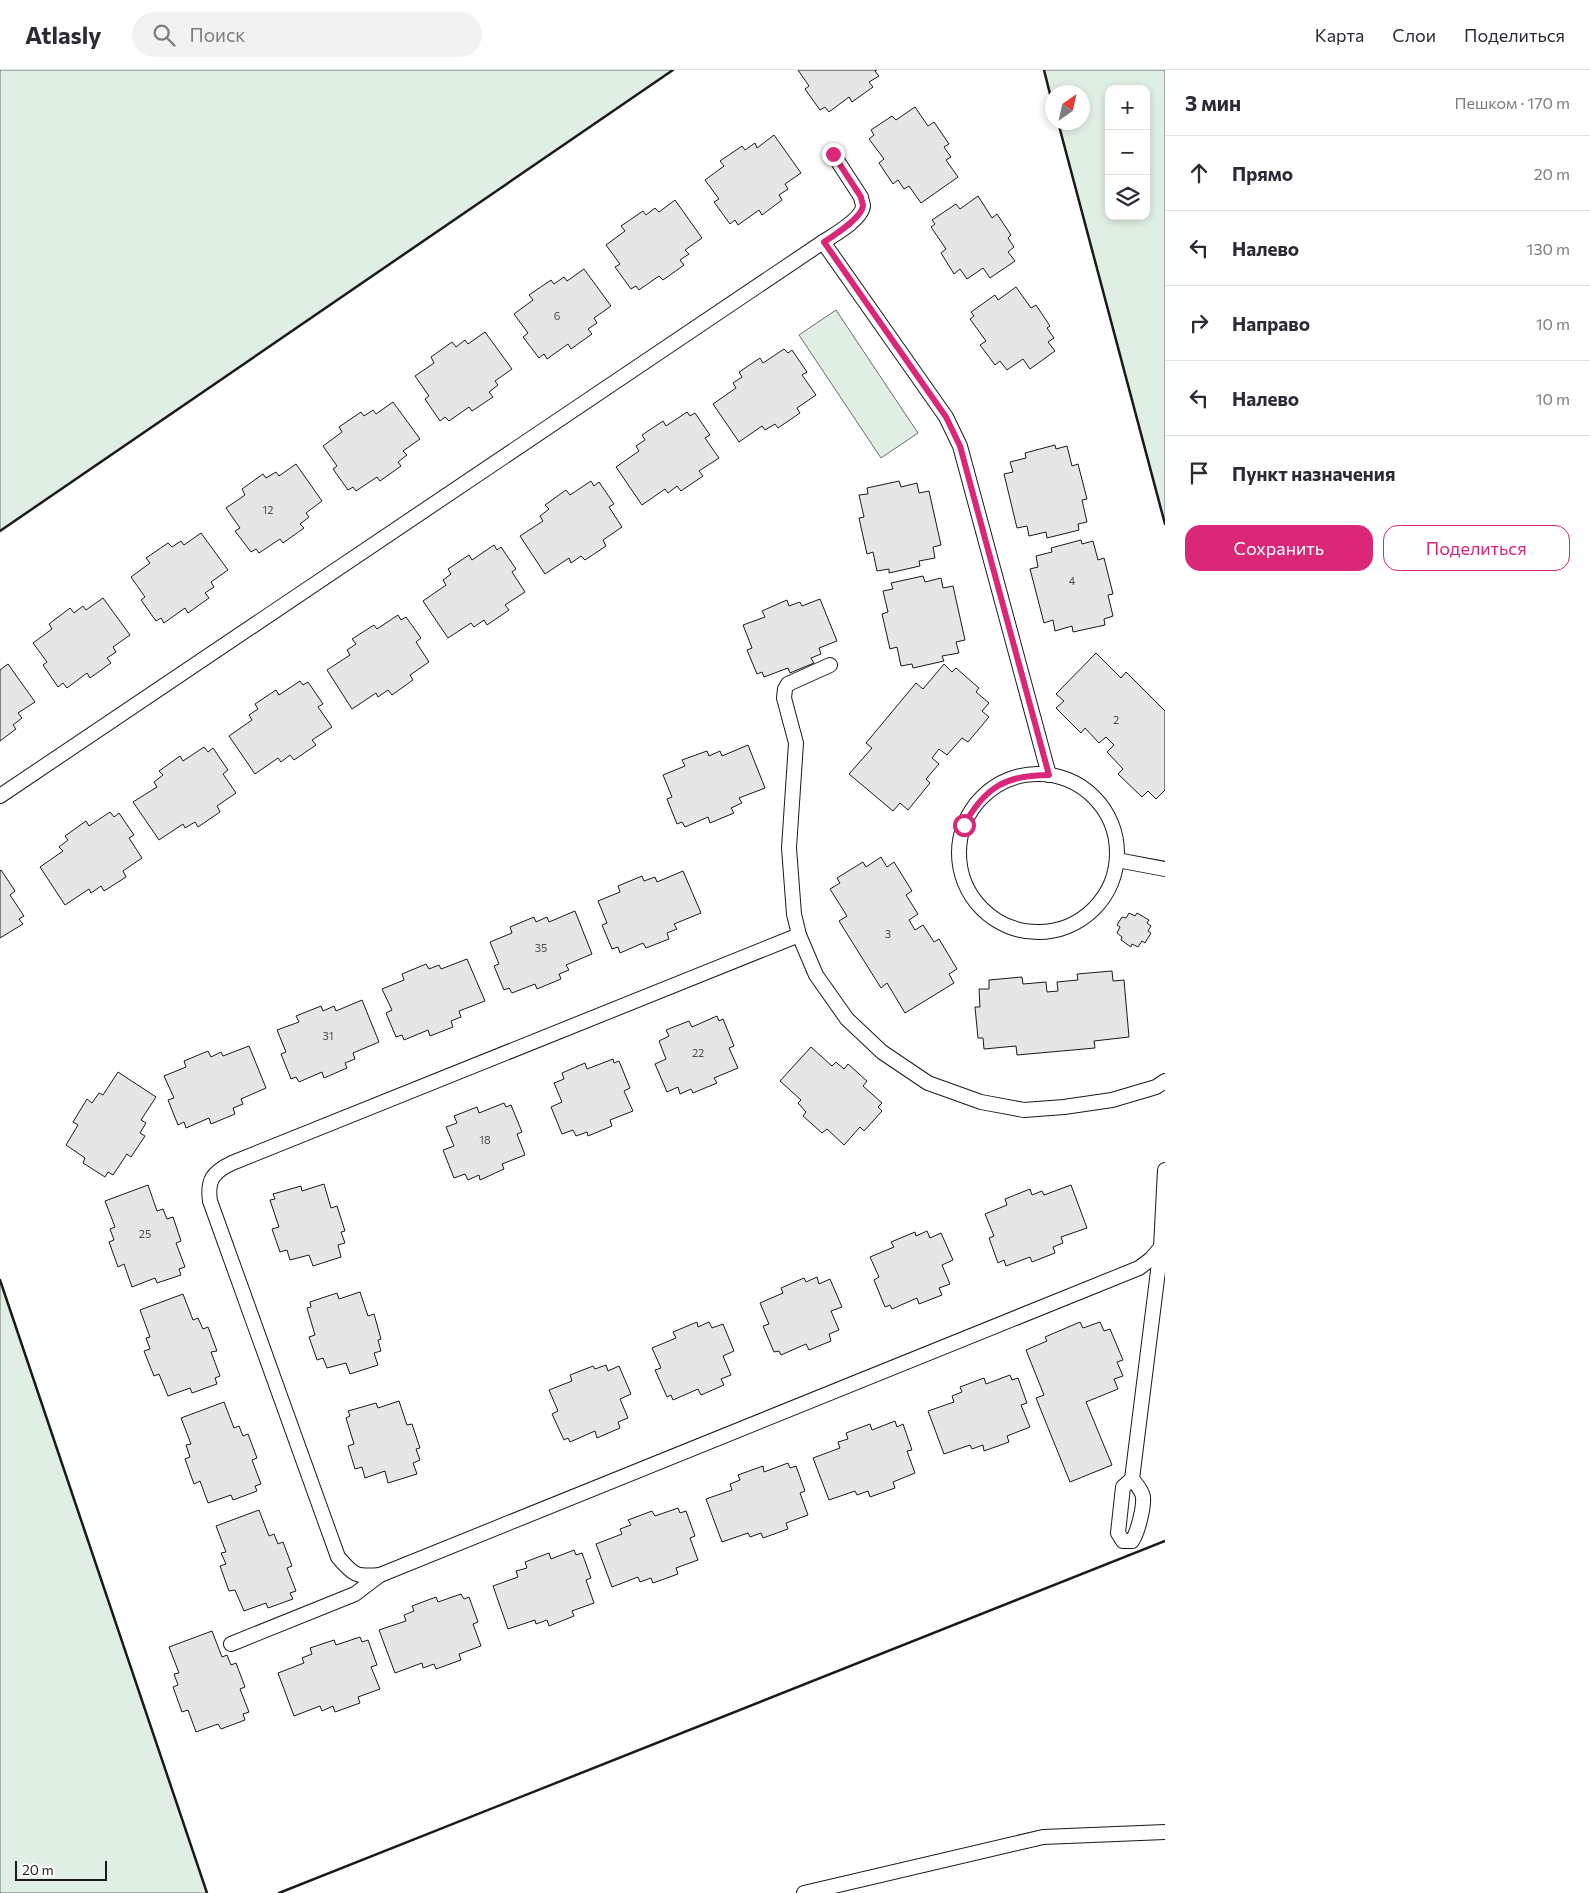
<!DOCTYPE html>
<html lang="ru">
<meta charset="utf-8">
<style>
:root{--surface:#fff;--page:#f2f2f3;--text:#2b2b33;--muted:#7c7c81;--line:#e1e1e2;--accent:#db2777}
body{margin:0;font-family:Commissioner,sans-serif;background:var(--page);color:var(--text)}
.controls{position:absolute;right:15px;top:15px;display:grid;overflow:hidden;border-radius:10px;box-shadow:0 2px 8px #0003}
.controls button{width:45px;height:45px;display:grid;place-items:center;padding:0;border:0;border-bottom:1px solid var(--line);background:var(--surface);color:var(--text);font:25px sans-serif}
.compass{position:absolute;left:1045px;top:15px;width:45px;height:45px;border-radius:50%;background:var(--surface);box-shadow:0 2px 8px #0003;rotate:34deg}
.scale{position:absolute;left:15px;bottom:12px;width:92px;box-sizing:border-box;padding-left:5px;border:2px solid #1a1a1a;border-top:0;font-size:14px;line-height:18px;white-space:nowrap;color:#1a1a1a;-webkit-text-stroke:4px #fff;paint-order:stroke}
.stop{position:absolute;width:15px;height:15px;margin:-11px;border:4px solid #db2777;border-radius:50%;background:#fff}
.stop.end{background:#db2777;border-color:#fff;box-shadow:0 1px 5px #0008}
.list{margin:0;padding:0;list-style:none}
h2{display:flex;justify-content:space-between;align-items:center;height:65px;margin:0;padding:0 20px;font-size:21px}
h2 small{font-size:16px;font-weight:400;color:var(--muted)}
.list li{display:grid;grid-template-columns:32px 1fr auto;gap:15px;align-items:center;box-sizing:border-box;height:75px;padding:0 20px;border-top:1px solid var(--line)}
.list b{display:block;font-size:19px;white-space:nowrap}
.list em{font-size:16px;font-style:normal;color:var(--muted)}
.actions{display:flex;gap:10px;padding:15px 20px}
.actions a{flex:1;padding:11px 0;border:1px solid var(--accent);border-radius:15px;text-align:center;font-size:18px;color:var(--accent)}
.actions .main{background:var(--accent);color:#fff}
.icon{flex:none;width:28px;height:28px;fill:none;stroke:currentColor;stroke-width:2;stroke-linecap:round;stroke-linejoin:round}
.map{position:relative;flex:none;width:1165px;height:1823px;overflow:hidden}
header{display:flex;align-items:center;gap:30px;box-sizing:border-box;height:70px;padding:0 25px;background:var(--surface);border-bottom:1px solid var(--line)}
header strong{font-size:24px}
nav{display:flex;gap:28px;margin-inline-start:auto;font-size:18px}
.search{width:350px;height:45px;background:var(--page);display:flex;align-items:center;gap:12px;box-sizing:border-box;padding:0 18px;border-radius:28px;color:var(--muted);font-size:19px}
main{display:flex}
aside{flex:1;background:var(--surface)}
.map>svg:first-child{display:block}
</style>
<header>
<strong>Atlasly</strong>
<div class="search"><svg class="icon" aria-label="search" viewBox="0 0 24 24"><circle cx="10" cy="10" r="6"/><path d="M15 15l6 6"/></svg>Поиск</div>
<nav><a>Карта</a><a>Слои</a><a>Поделиться</a></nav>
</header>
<main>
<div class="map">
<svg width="1165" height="1823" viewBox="0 0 1165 1823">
<rect width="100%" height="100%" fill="#fff"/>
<g fill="#e0efe3" stroke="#6a6a6a" fill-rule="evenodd">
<path d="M0,0H673L0,461Z"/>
<path d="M1044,0H1165V454L1058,53L1082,52V22H1052V32ZM1109,19H1146V146H1109Z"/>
<path d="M836,240L918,363L881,388L799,265Z"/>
<path d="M0,1210L207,1823H0Z"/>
</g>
<g fill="#e6e6e6" stroke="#1a1a1a">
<path d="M798,0H877L875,1L879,6L869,12L873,17L852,32L849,27L829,42L825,37L820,40L805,19L809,16Z"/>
<path d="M915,37L928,56L934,52L949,74L944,77L951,87L946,90L958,107L921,133L909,116L904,119L898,110L893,114L879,93L884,89L869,69L874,65L871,60L892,46L896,50Z"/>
<path d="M774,65L801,103L785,114L788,119L779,125L782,130L762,145L759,140L738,155L735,150L730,154L714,132L719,129L705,110L724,96L720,91L742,76L745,80L755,73L757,78Z"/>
<path d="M978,126L992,148L997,144L1011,165L1008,168L1014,177L1008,182L1015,191L990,208L983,198L967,209L960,199L954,204L941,183L946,179L931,157L935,154L932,150L956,134L960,139Z"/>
<path d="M675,130L702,168L685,180L689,184L680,190L684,195L663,210L659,206L639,220L636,216L631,219L615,197L620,194L606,175L625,161L621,156L643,141L646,145L655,138L659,142Z"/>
<path d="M584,199L611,236L594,248L597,253L588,259L592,264L571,279L568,274L547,289L544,284L539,288L523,267L528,263L514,244L533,230L529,225L551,210L554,214L564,207L567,211Z"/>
<path d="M1016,217L1031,238L1036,235L1050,256L1047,258L1054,268L1048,272L1055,281L1030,299L1023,289L1007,300L1000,291L995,295L980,275L986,271L970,249L974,246L971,242L995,225L998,230Z"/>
<path d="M485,262L512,299L495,311L498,315L489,322L493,327L472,341L469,337L449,351L445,347L440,351L425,329L429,326L415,306L434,293L431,287L452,272L456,277L465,270L468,274Z"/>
<path d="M784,279L788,283L792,280L807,302L802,305L816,325L797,338L800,343L778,358L775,354L765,360L762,356L739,372L713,334L736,318L733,313L742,307L739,302L760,288L763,293Z"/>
<path d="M393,332L420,369L403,381L407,385L398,392L401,396L380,411L377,407L356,421L353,417L348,420L333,399L337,396L323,376L342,362L339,357L361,342L364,346L373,340L376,344Z"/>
<path d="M687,342L690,346L695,343L710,365L705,368L719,388L699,401L703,406L681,421L677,416L668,423L665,419L642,435L616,397L639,381L636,376L645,370L642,365L663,351L666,356Z"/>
<path d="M1055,375L1056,379L1067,376L1072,396L1078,394L1087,429L1082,430L1087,452L1078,454L1079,460L1047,468L1046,462L1029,466L1027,456L1017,458L1004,404L1013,402L1010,392L1026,388L1025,383Z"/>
<path d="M296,394L322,431L306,443L309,447L300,454L304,458L283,473L280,469L259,483L256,479L251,482L235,461L240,458L226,438L245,425L242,419L263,404L266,408L276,402L279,406Z"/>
<path d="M591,411L594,416L599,412L614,434L609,437L622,457L603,470L606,476L585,490L581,486L571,493L569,488L545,504L520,466L543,451L540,446L549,439L545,435L566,420L570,425Z"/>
<path d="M899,411L901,417L917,413L919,423L929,421L941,475L933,477L935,488L919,491L920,496L889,503V499L877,501L873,482L867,484L859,448L864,447L859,425L868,424L867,418Z"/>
<path d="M201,463L228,500L211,512L214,517L205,523L209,528L188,543L185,538L164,553L161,548L156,551L141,530L145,527L131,507L150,493L146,488L168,473L172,477L181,471L184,475Z"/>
<path d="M1081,470L1082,474L1093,471L1098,490L1104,488L1113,524L1108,525L1113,546L1104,549L1105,555L1073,562L1072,556L1055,561L1053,550L1044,553L1030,499L1038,497L1036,486L1052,482L1051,478Z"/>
<path d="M494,475L497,480L501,477L516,499L512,502L525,522L505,535L509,540L487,555L484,550L474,557L471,553L448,568L423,531L446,515L443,510L451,504L448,499L469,485L472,490Z"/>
<path d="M923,506L925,512L941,508L943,518L953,516L965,570L956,572L959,583L942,586L944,591L913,598L912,594L901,596L897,577L890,579L882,544L888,542L883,521L893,519L891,513Z"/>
<path d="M103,528L130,565L113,577L116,582L107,588L111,593L90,608L87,603L67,618L63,613L58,617L43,595L47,592L33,573L52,559L49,554L70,538L74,543L83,536L86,540Z"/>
<path d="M820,529L837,571L819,578L821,584L811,588L814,593L790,603L788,598L764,607L762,602L757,604L747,580L752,578L743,555L765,547L762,541L787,530L789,536L800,532L802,536Z"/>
<path d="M398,545L401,550L406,547L421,568L416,572L429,592L410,605L413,610L392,625L388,620L378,627L376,623L352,639L327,600L350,585L347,580L356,574L352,569L374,555L377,559Z"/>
<path d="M1096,583L1121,608L1126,602L1165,641V720L1156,729L1148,721L1142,727L1118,704L1123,699L1107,682L1114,675L1106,667L1099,673L1085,658L1081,663L1056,638L1064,631L1056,624Z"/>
<path d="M8,594L35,632L18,643L22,648L13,655L16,659L0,671V600Z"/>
<path d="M944,594L952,602L956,598L979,618L976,622L989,633L982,641L989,647L968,672L962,668L947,685L939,679L932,688L939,694L926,709L930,713L908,740L900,733L893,741L849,704L872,678L866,673L916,613L923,619Z"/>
<path d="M300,611L303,615L308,612L323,634L318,637L332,657L312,670L316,675L294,690L290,685L281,692L278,688L255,704L229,666L252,650L249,645L258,639L255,634L276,620L279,625Z"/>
<path d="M748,675L765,718L739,728L742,733L731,738L734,743L710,753L708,747L685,757L682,752L677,754L667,729L672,727L663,705L685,696L682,690L707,681L709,686L720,681L722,686Z"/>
<path d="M204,677L208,682L213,678L228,700L223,704L236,723L217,736L220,742L198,757L195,752L185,758L183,754L159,770L133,732L157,717L154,712L163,705L159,701L180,686L183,691Z"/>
<path d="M110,742L114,747L119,743L134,765L129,768L142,788L123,801L126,807L104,821L101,816L91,823L89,819L65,835L40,797L63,781L59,777L68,770L65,766L86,751L89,756Z"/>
<path d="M881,787L887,797L894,792L912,821L906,825L918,844L909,850L915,860L923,855L934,872L939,869L957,899L949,904L954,913L905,943L887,913L881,918L839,851L847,846L830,819L840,813L837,808L863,792L866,797Z"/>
<path d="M1,800L15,821L10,825L24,846L19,849L23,854L0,868V801Z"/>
<path d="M683,801L701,843L674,854L677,859L667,863L669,869L646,878L643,873L620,883L618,877L612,879L602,855L607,853L598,831L620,822L618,816L642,806L644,811L655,807L657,812Z"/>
<path d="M575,841L592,884L566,895L569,900L559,904L561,909L537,919L535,914L512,923L509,918L504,920L494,896L499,894L490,872L512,863L510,857L534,847L536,852L547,847L549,852Z"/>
<path d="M1129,843L1135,846L1137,843L1149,850L1147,853L1151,856L1148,861L1151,863L1145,873L1142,871L1138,877L1132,874L1131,877L1121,870L1122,867L1117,863L1120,857L1117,855L1122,847L1126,848Z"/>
<path d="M467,889L485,931L459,941L461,947L451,951L453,957L430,966L428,960L404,970L402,965L396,967L386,943L392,940L382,919L404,910L402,904L426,894L429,899L439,895L441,899Z"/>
<path d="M1112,901L1113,911L1124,910L1129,967L1094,971L1095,978L1017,985L1016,976L984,979L983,968H978L975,937H980L979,919H989V910L1022,907L1023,914L1046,912L1047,922L1058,921L1057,912L1078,910L1077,904Z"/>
<path d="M362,930L379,972L353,983L355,989L345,993L347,998L324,1008L322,1002L299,1012L296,1007L291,1009L281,984L286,982L277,960L299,952L296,946L321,936L323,941L334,936L336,941Z"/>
<path d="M717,946L719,951L723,949L734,976L729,978L738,998L714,1008L717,1013L693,1023L691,1019L680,1024L678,1017L667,1022L655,994L666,989L659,971L669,966L666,960L689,951L692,957Z"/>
<path d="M249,976L266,1018L241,1029L243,1034L233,1038L235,1044L211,1054L209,1048L186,1058L184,1052L178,1055L168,1030L174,1028L164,1006L186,997L184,991L208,981L211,987L221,982L223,986Z"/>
<path d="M811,977L832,996L836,992L844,999L848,994L867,1011L863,1016L882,1033L878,1037L882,1041L864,1061L860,1057L844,1075L827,1059L822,1063L803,1046L806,1042L798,1033L801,1030L780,1011Z"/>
<path d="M613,989L614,993L619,991L630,1018L624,1021L633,1041L610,1050L612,1056L588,1066L587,1062L576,1066L573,1060L562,1064L551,1037L562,1032L554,1013L564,1009L562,1003L585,993L587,999Z"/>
<path d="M118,1002L156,1027L141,1050L146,1053L140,1063L145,1066L131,1087L127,1084L113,1105L108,1102L105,1107L83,1093L85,1088L66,1075L78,1055L73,1052L87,1029L92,1033L99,1023L103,1025Z"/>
<path d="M504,1033L506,1037L511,1035L522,1062L517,1064L525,1085L502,1094L504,1099L480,1110L479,1105L468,1110L465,1104L454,1108L443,1080L454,1076L446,1057L457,1053L454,1046L477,1037L479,1043Z"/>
<path d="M324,1114L331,1138L337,1136L345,1161L341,1162L345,1173L338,1175L341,1187L313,1196L309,1185L290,1190L287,1180L280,1182L272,1159L279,1157L270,1130L275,1129L273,1124L301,1116L302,1121Z"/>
<path d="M148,1115L157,1141L163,1139L167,1149L173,1147L181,1171L176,1173L185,1197L179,1199L181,1205L157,1213L155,1208L132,1217L124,1194L118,1197L109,1172L114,1170L110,1159L115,1157L105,1131Z"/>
<path d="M1071,1115L1087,1158L1061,1167L1063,1173L1053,1177L1055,1183L1032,1192L1030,1187L1006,1196L1004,1190L998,1193L989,1168L994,1166L985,1144L1007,1135L1005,1129L1030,1119L1032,1125L1042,1121L1044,1125Z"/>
<path d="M927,1161L930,1168L941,1163L953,1190L942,1195L950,1214L939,1218L942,1225L919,1234L917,1228L892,1239L890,1235L885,1237L874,1210L879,1207L870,1187L894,1177L891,1172L915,1162L916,1166Z"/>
<path d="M817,1207L819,1214L830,1209L842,1237L831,1241L839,1260L829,1264L831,1271L809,1280L806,1274L781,1285L779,1281L774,1282L763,1256L769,1254L760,1233L783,1223L781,1218L804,1208L806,1212Z"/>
<path d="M360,1222L368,1246L374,1244L381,1269L378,1270L381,1281L374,1283L378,1295L350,1304L346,1293L327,1298L323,1288L317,1290L309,1267L315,1265L307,1238L311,1237L310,1232L337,1223L339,1229Z"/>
<path d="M183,1224L193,1250L198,1248L203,1259L208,1257L217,1281L211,1282L220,1306L215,1308L217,1314L192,1323L190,1318L168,1326L159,1304L154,1306L144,1281L150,1279L146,1268L150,1267L140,1240Z"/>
<path d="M697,1252L698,1257L709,1252L712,1258L723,1254L734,1281L723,1286L731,1305L721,1309L724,1315L701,1325L698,1319L673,1330L671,1325L667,1327L655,1300L661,1298L652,1278L676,1268L673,1262Z"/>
<path d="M1080,1252L1083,1258L1100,1252L1104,1261L1110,1259L1123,1290L1117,1292L1123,1306L1114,1309L1118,1319L1086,1332L1112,1395L1070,1412L1036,1328L1044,1325L1026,1280L1047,1271L1045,1267Z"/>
<path d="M606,1295L608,1301L619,1296L631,1324L620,1329L628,1348L618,1352L620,1358L597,1368L595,1361L570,1372L568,1368L564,1370L552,1344L558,1341L549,1320L572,1311L570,1305L593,1296L595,1299Z"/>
<path d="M1010,1305L1012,1310L1018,1308L1027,1333L1021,1335L1030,1357L1007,1366L1009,1372L984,1381L983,1375L972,1379L970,1375L944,1384L928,1341L954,1332L952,1326L962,1322L960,1317L984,1308L986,1314Z"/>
<path d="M399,1331L407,1355L412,1354L420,1378L416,1379L420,1390L413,1393L417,1404L388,1413L385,1401L365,1408L362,1397L355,1399L348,1376L354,1374L346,1348L350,1346L348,1341L376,1333L378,1338Z"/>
<path d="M224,1332L234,1358L239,1356L243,1366L248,1364L257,1388L252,1390L261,1414L255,1416L257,1421L233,1430L231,1425L208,1433L200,1411L194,1414L185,1389L190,1387L186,1375L191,1374L181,1348Z"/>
<path d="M895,1351L897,1357L903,1354L912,1380L907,1381L915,1403L893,1412L895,1418L870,1427L868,1421L857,1425L855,1421L829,1430L813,1388L840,1378L838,1372L848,1369L846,1363L870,1354L872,1360Z"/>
<path d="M788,1393L790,1398L796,1396L805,1421L800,1423L808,1445L786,1453L788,1459L763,1468L761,1463L750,1467L748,1463L722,1472L706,1429L732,1420L730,1414L740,1410L738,1405L763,1396L764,1402Z"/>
<path d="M678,1438L680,1443L686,1441L695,1466L690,1468L698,1490L676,1498L678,1504L653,1513L651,1508L640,1512L638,1507L612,1517L596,1474L622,1464L620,1459L631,1455L628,1450L652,1441L655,1446Z"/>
<path d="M259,1440L269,1466L274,1464L278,1474L283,1472L292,1496L287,1498L296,1521L290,1523L293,1529L268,1538L266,1533L244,1541L235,1520L229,1521L220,1496L226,1494L221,1483L226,1482L216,1456Z"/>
<path d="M574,1480L576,1485L582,1483L591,1508L586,1510L594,1533L572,1541L574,1546L549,1556L547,1550L536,1554L535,1550L508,1559L493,1516L518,1507L516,1501L527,1498L525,1492L549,1483L551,1489Z"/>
<path d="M461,1524L464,1529L469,1527L478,1552L473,1554L481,1576L459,1584L461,1590L436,1599L434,1594L423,1598L422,1593L395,1603L379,1560L406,1551L404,1545L414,1541L412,1536L436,1527L438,1532Z"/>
<path d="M212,1561L222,1587L227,1585L231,1595L236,1593L245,1617L240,1619L249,1642L243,1644L245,1650L221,1659L218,1654L196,1662L188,1640L182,1642L173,1617L178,1615L174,1604L179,1603L169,1577Z"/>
<path d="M360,1567L362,1572L368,1570L377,1595L371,1597L380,1619L358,1627L360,1633L335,1642L333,1636L322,1641L320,1636L294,1646L278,1603L304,1593L302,1588L312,1584L310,1578L334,1570L336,1575Z"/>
</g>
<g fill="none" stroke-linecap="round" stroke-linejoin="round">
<g stroke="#1a1a1a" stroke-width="16">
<g id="lane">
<path d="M823,172L946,347L960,376L1049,705"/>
<path d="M830,595L788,614L785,619L784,628L796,673L789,778L794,844L799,865L816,905L847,949L882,982L928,1013L981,1032L1024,1040L1064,1037L1112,1030L1156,1017L1165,1011"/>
<circle cx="1038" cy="783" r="79"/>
<path d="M0,726L823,172C834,165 862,149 863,136C863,133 861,130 861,127L833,84"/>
<path d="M1117,790L1165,799"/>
<path d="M1132,1409C1136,1414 1142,1420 1143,1427C1144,1437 1138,1462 1132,1471H1123L1118,1463L1123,1417L1132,1409L1161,1177L1165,1100"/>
<path d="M380,1505C357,1507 354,1506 338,1487L210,1131C207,1110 213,1102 232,1093L799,865"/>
<path d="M231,1574L355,1524L380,1505L1139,1198L1151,1189L1161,1177"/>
<path d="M804,1823L1043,1767L1165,1762"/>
</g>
</g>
<use href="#lane" stroke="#fff" stroke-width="14"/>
<g stroke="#1a1a1a" stroke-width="2.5">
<path d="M1044,0L1052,32"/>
<path d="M1058,52L1165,454"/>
<path d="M0,461L673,0"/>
<path d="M0,1210L207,1823"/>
<path d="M279,1823L1165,1471"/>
</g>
</g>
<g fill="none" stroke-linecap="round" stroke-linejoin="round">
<path stroke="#db2777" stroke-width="6" d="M833,84L861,127C861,130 863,133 863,136C861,149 834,165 824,172L946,347L960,376L1049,705C1006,705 985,717 964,755"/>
</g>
<g text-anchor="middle" stroke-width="4" stroke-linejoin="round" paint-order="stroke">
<g font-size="11" fill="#4d4d4d">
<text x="557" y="250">6</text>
<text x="268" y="444">12</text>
<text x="1072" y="515">4</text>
<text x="1116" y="654">2</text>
<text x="888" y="868">3</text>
<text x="541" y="882">35</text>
<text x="328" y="970">31</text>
<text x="698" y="987">22</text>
<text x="485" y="1074">18</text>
<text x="145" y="1168">25</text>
</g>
</g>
</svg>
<div class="controls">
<button>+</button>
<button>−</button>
<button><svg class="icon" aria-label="layers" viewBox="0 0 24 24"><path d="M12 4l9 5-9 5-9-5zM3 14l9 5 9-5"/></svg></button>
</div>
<svg class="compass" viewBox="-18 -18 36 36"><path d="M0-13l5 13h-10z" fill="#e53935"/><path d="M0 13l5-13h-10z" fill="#7c7c81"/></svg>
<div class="scale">20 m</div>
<div class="stop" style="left:964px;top:755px"></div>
<div class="stop end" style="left:833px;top:84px"></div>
</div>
<aside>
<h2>3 мин<small>Пешком · 170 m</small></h2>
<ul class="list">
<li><svg class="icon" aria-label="ahead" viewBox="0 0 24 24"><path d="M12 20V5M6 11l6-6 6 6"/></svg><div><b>Прямо</b></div><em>20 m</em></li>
<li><svg class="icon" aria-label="left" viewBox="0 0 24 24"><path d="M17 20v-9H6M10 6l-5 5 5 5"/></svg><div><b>Налево</b></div><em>130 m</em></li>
<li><svg class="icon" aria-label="right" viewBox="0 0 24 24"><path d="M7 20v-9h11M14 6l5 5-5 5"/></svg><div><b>Направо</b></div><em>10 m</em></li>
<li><svg class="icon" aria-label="left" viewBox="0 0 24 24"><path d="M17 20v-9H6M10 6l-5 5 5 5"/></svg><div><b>Налево</b></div><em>10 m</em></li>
<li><svg class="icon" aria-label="arrive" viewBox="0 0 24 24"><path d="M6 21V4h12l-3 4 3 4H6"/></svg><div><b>Пункт назначения</b></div></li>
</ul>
<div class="actions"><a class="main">Сохранить</a><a>Поделиться</a></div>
</aside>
</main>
